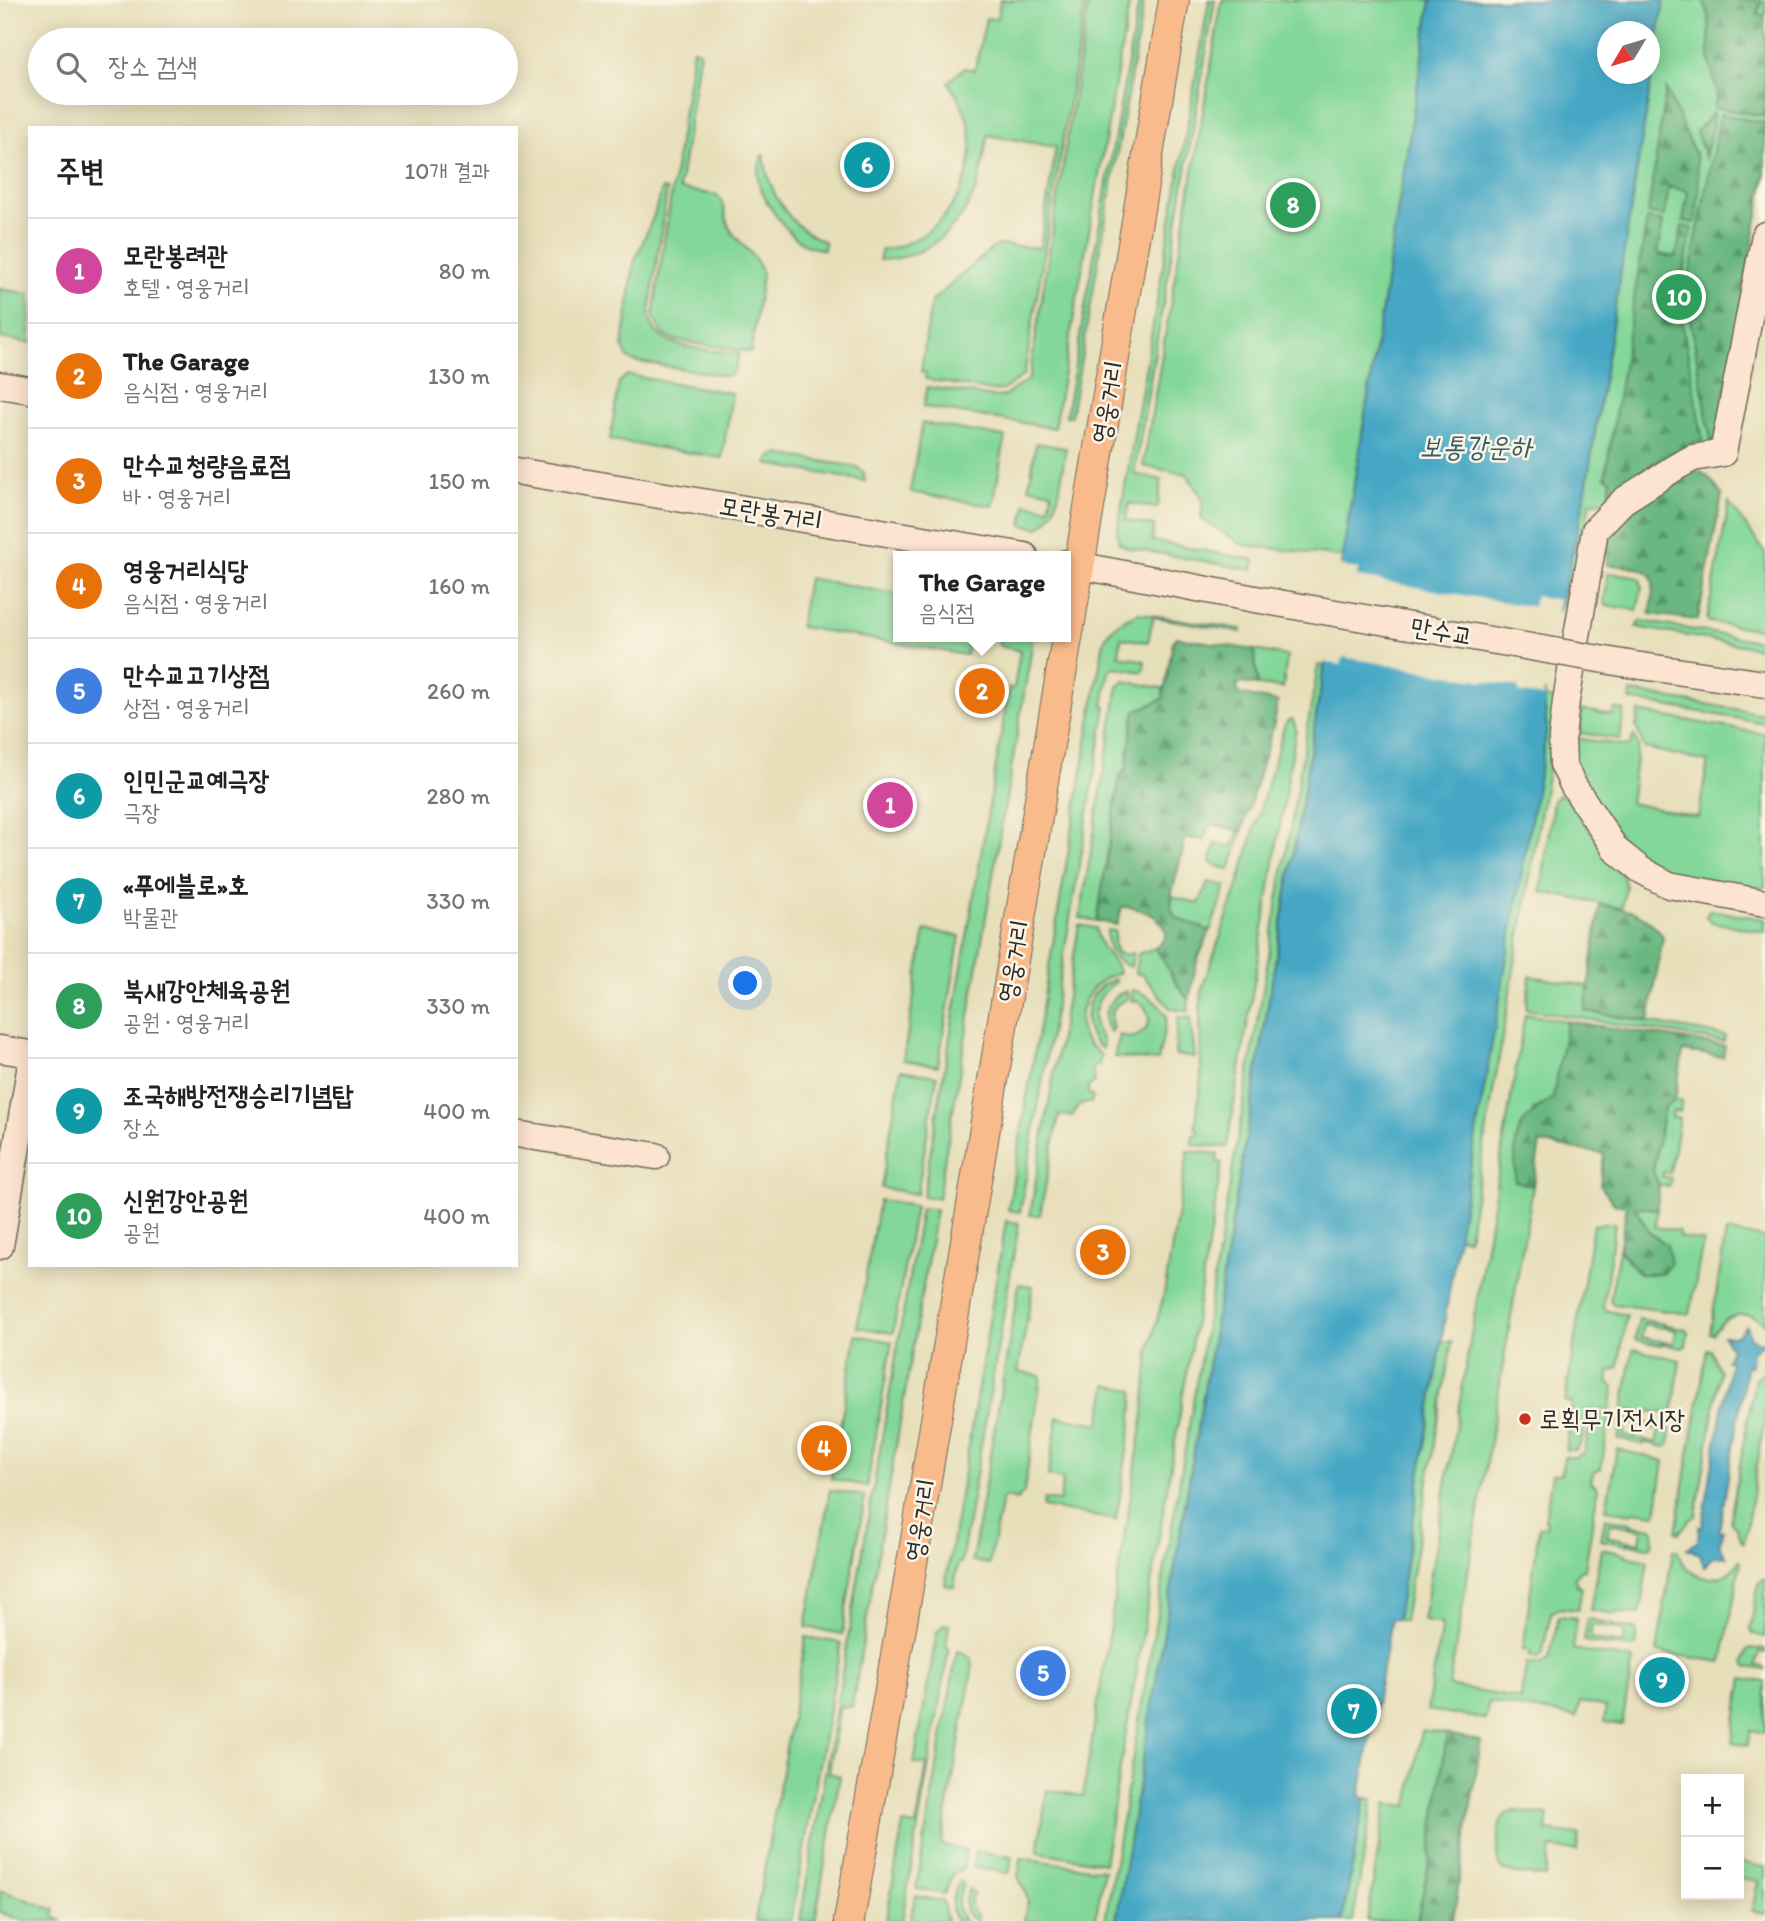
<!DOCTYPE html>
<html lang="ko">
<meta charset="utf-8">
<style>
:root{--surface:#fff;--page:#f6f6f6;--text:#222;--muted:#767676;--line:#e0e0e0;--accent:#7c3aed}
body{margin:0;font-family:Itim,"Poor Story",sans-serif;background:var(--page);color:var(--text)}
.controls{position:absolute;right:21px;bottom:21px;display:grid;overflow:hidden;border-radius:0px;box-shadow:0 4px 18px #0003}
.controls button{width:63px;height:63px;display:grid;place-items:center;padding:0;border:0;border-bottom:2px solid var(--line);background:var(--surface);color:var(--text);font:35px sans-serif}
.compass{position:absolute;left:1597px;top:21px;width:63px;height:63px;border-radius:50%;background:var(--surface);box-shadow:0 4px 18px #0003;rotate:232deg}
.you{position:absolute;left:746px;top:984px;width:24px;height:24px;margin:-18px;border:5px solid #fff;border-radius:50%;background:#1a73e8;box-shadow:0 0 0 10px #1a73e833}
.badge{display:grid;place-items:center;width:46px;height:46px;border-radius:50%;background:var(--accent);color:#fff;font-size:23px;font-weight:700}
.pin{position:absolute;translate:-50% -50%;border:4px solid #fff;box-shadow:0 2px 7px #0006}
.popup{position:absolute;left:893px;top:551px;width:178px;height:91px;box-sizing:border-box;display:grid;place-content:center;border-radius:0px;background:var(--surface);filter:drop-shadow(0 2px 5px #0005);font-size:23px;white-space:nowrap;color:var(--muted)}
.popup b{font-size:26px;color:var(--text)}
.popup::after{content:'';position:absolute;left:50%;top:100%;margin-left:-14px;border:14px solid transparent;border-top-color:var(--surface)}
.list{margin:0;padding:0;list-style:none}
h2{display:flex;justify-content:space-between;align-items:center;height:91px;margin:0;padding:0 28px;font-size:30px}
h2 small{font-size:23px;font-weight:400;color:var(--muted)}
.list li{display:grid;grid-template-columns:46px 1fr auto;gap:21px;align-items:center;box-sizing:border-box;height:105px;padding:0 28px;border-top:2px solid var(--line)}
.list b{display:block;font-size:26px;white-space:nowrap}
.list p{margin:0;font-size:23px;white-space:nowrap;color:var(--muted)}
.list em{font-size:23px;font-style:normal;color:var(--muted)}
.icon{flex:none;width:38px;height:38px;fill:none;stroke:currentColor;stroke-width:2;stroke-linecap:round;stroke-linejoin:round}
.map{position:relative;flex:none;width:1765px;height:1921px;overflow:hidden}
.search{position:absolute;background:var(--surface);box-shadow:0 4px 18px #0003;left:28px;top:28px;width:490px;height:77px;display:flex;align-items:center;gap:18px;box-sizing:border-box;padding:0 24px;border-radius:38px;color:var(--muted);font-size:26px}
.panel{position:absolute;background:var(--surface);box-shadow:0 4px 18px #0003;left:28px;top:126px;width:490px;height:1141px;border-radius:0px}
.map>svg:first-child{display:block}
</style>
<div class="map">
<svg width="1765" height="1921" viewBox="0 0 1765 1921">
<defs>
<pattern id="forest-firs" width="22" height="20" patternUnits="userSpaceOnUse" patternTransform="scale(1.75)"><rect width="22" height="20" fill="#6ab881"/><path d="M5 1l3.5 6h-7zM16 11l3.5 6h-7z" fill="#57966a"/></pattern>
</defs>
<rect width="100%" height="100%" fill="#fcf5e5"/>
<filter id="ink" filterUnits="userSpaceOnUse"><feTurbulence type="fractalNoise" baseFrequency=".0143" numOctaves="2"/><feDisplacementMap in="SourceGraphic" scale="14" xChannelSelector="R" yChannelSelector="G"/><feConvolveMatrix kernelMatrix="1 2 1 2 8 2 1 2 1" color-interpolation-filters="sRGB"/></filter>
<filter id="wash" filterUnits="userSpaceOnUse"><feTurbulence type="fractalNoise" baseFrequency=".00686" numOctaves="4" result="noise"/><feDisplacementMap in="SourceGraphic" scale="28" xChannelSelector="R" yChannelSelector="G"/><feGaussianBlur stdDeviation="1.57" result="paint"/><feColorMatrix in="noise" values="0 0 0 0 0 0 0 0 0 0 0 0 0 0 0 0 0 1.4 0 .05"/><feComposite in="paint" operator="in"/></filter>
<g filter="url(#wash)">
<rect width="100%" height="100%" fill="#e7dfba"/>
<g fill="#83d799" stroke="#578162" stroke-width="2">
<path d="M1000,0H1086L1024,375L1003,390L993,391L925,379L926,373L921,372L931,302L990,250L998,245L1040,248L1056,147L988,135C985,147 984,161 981,173C969,221 930,260 879,260L882,250C939,243 981,183 969,126C966,111 957,95 948,82L964,68L975,70L986,18L997,19Z"/>
<path d="M1089,0H1130L1054,428L924,407L927,387L994,397L1004,396L1029,379Z"/>
<path d="M1139,0L1144,1L1071,416H1066Z"/>
<path d="M1209,0H1215L1134,474L1162,480L1157,508L1129,503L1126,520L1154,526L1152,541L1255,560L1253,570L1129,548L1119,543L1117,533Z"/>
<path d="M1222,0H1431L1342,557L1243,545L1201,519L1203,500L1187,474L1143,466Z"/>
<path d="M1664,0H1765V150L1719,444L1608,501L1590,502L1573,596L1563,594L1584,502Z"/>
<path d="M693,49L700,51L679,189L717,195C726,204 724,216 729,227C739,246 758,253 762,275L751,352L674,340L662,334L653,316Z"/>
<path d="M762,155H764C768,193 789,227 825,242L824,250C819,248 813,248 808,246C789,237 759,198 758,176C757,170 761,162 762,155Z"/>
<path d="M662,189L667,190L649,315C651,323 653,329 659,335C675,349 717,351 739,354L734,372L728,376L632,361L628,358L623,347L634,263L654,215Z"/>
<path d="M0,289L30,294V343L0,338Z"/>
<path d="M627,375L732,393L722,458L610,440L619,382Z"/>
<path d="M922,423L1005,437L993,506L910,492Z"/>
<path d="M1036,443L1066,448C1061,472 1062,514 1039,528L1022,525L1026,504L1049,508L1052,492L1029,487Z"/>
<path d="M778,454L857,467L864,473L865,481L767,464L770,458Z"/>
<path d="M1729,503L1765,552V630L1709,622L1707,620Z"/>
<path d="M1608,573C1644,576 1646,574 1637,610L1604,605Z"/>
<path d="M808,578L898,594V637H969L966,655L800,627Z"/>
<path d="M1139,613L1242,629L1241,632L1153,617L1148,642L1121,638L1119,656L1145,661L1143,672L1114,667L1109,671L1103,706L1106,707L1020,1212L1008,1210L1104,640C1112,625 1124,619 1139,613Z"/>
<path d="M1641,621L1765,642V649L1636,627Z"/>
<path d="M996,637H1032V647L938,1198L923,1196L1009,688H1014L1020,651L1000,646Z"/>
<path d="M1254,650L1287,656L1283,688L1258,685Z"/>
<path d="M1318,665L1324,666L1321,684L1116,1921H1105Z"/>
<path d="M1124,681L1163,688V699L1135,711L1126,769L1120,775L1097,921L1080,918L1118,687Z"/>
<path d="M1631,692L1765,714V723L1630,700Z"/>
<path d="M1544,698L1560,700L1468,1239L1458,1237L1547,729Z"/>
<path d="M1614,709L1624,710L1620,739L1579,733L1582,710L1613,715Z"/>
<path d="M1639,712L1765,734V887L1752,888L1669,874L1624,843L1572,765L1574,738L1629,746L1634,736L1638,746L1630,803L1698,817L1708,762L1644,748L1636,726Z"/>
<path d="M1291,719L1293,720L1296,729L1227,1147L1192,1145L1193,1135L1198,1134L1199,1129L1195,1128L1201,1078L1200,1014L1202,989L1238,886L1285,724Z"/>
<path d="M1558,795L1566,797L1623,876L1626,887L1622,908L1541,892L1553,801Z"/>
<path d="M1238,830L1242,831L1230,870L1210,863L1216,843L1232,847Z"/>
<path d="M1208,882L1226,886L1210,931L1177,918L1170,909L1172,896L1199,904Z"/>
<path d="M1709,910L1765,919V932L1711,922L1706,916Z"/>
<path d="M1079,925L1096,928C1098,950 1118,961 1119,973C1093,979 1074,1007 1082,1034C1085,1043 1094,1049 1101,1055L1099,1064L1092,1068L1095,1082L1088,1087V1093L1093,1097L1091,1103C1083,1102 1074,1107 1073,1116L1059,1115L1040,1215H1030Z"/>
<path d="M925,930L960,936L938,1066L903,1060Z"/>
<path d="M1107,930L1115,931L1114,944L1117,953L1124,955L1133,953L1131,967C1113,962 1106,947 1107,930Z"/>
<path d="M1155,948C1168,965 1174,985 1189,1000L1188,1012L1170,1008L1143,975L1135,973L1138,954Z"/>
<path d="M1530,976L1588,986L1585,1011L1725,1036L1724,1042L1526,1009Z"/>
<path d="M1115,979L1116,982C1096,995 1086,1020 1103,1040L1102,1049C1076,1030 1084,988 1115,979Z"/>
<path d="M1132,990C1148,993 1158,1003 1167,1016L1158,1061L1114,1057L1120,1035C1132,1041 1142,1036 1149,1024C1149,1011 1145,1002 1131,1000Z"/>
<path d="M1127,991V999C1113,1004 1108,1014 1113,1028L1110,1032C1098,1016 1109,996 1127,991Z"/>
<path d="M1525,1014L1567,1021L1553,1098L1533,1111L1515,1180L1533,1186L1449,1686L1520,1699L1527,1663L1541,1665L1549,1659L1559,1616L1577,1618L1573,1649L1633,1660L1622,1725L1604,1722L1606,1707L1580,1702L1576,1717L1489,1702L1485,1719L1427,1710L1442,1624L1423,1621Z"/>
<path d="M1178,1017L1190,1018L1195,1058L1175,1055Z"/>
<path d="M901,1070L937,1076L917,1194L881,1188Z"/>
<path d="M1675,1100L1682,1101L1680,1112L1673,1111L1672,1117L1679,1118L1670,1173L1663,1172L1662,1176L1671,1178L1669,1187L1659,1185L1653,1172L1664,1108Z"/>
<path d="M1188,1151L1218,1154L1217,1162L1222,1163L1104,1863L1038,1852L1047,1790L1083,1796L1144,1413L1149,1351L1164,1294Z"/>
<path d="M879,1200L915,1206L893,1333L857,1327Z"/>
<path d="M1635,1206L1657,1209L1655,1227L1679,1231V1237L1703,1241L1690,1314L1613,1304L1610,1300L1619,1250L1640,1274L1667,1245L1649,1232Z"/>
<path d="M921,1208L936,1210L852,1707L840,1706L829,1773L840,1776L815,1921H800Z"/>
<path d="M1006,1221L1019,1223L961,1563H958L954,1587L945,1585Z"/>
<path d="M1615,1223L1603,1307L1608,1311L1627,1315L1618,1368L1609,1372L1608,1382L1614,1387L1610,1409L1589,1410C1582,1422 1586,1441 1575,1450H1566L1572,1403L1565,1401L1593,1225Z"/>
<path d="M1726,1232L1765,1238V1324C1748,1308 1723,1314 1713,1334L1710,1333Z"/>
<path d="M1019,1284L1033,1286L1018,1372L1041,1376L1024,1492L1017,1500L1005,1497L1002,1500L989,1564L972,1561Z"/>
<path d="M1639,1319L1665,1324L1664,1328L1644,1324L1641,1337L1662,1341L1661,1345L1635,1340Z"/>
<path d="M1667,1325L1686,1329L1688,1332L1686,1346L1682,1348L1663,1344V1342L1674,1343L1676,1330L1666,1328Z"/>
<path d="M856,1335L892,1342L867,1486L831,1479Z"/>
<path d="M1442,1341L1452,1342L1404,1621L1397,1620Z"/>
<path d="M1633,1349L1680,1360L1673,1414L1649,1411L1648,1414L1623,1409Z"/>
<path d="M1707,1349L1710,1350L1720,1371L1696,1516L1690,1520L1679,1533L1676,1532Z"/>
<path d="M1765,1371V1419L1744,1543L1742,1542L1736,1527L1730,1521L1755,1378Z"/>
<path d="M1107,1385L1134,1390L1132,1420L1116,1520L1043,1507L1044,1499L1060,1501L1063,1479L1048,1476L1058,1417L1100,1424Z"/>
<path d="M1599,1414L1610,1416L1601,1469L1593,1473L1591,1482L1598,1488L1585,1569L1580,1570L1574,1577L1578,1586L1582,1588L1578,1610L1560,1608L1551,1613L1542,1655L1538,1658L1530,1656V1651L1523,1650L1539,1527H1546L1547,1521L1545,1520L1552,1474H1561L1564,1457H1576L1584,1452L1591,1421L1595,1415Z"/>
<path d="M1622,1418L1648,1423L1647,1427L1626,1423L1624,1436L1644,1440V1445L1618,1439Z"/>
<path d="M1649,1425L1669,1428L1671,1431L1669,1445L1665,1447L1646,1443V1441L1656,1443L1659,1430L1649,1427Z"/>
<path d="M1617,1449L1664,1461L1656,1514L1633,1511L1632,1514L1606,1509Z"/>
<path d="M830,1490L865,1496L842,1634L806,1627Z"/>
<path d="M1605,1518L1631,1523L1630,1527L1610,1523L1607,1536L1628,1541L1627,1545L1601,1540Z"/>
<path d="M1632,1525L1652,1528L1654,1532L1652,1545L1649,1547L1629,1544L1630,1541L1640,1543L1642,1530L1632,1528Z"/>
<path d="M1601,1549L1626,1554V1556L1648,1561L1640,1614L1616,1612V1614L1590,1610Z"/>
<path d="M1673,1550L1678,1551C1684,1581 1725,1589 1739,1560L1741,1561L1722,1662L1657,1652Z"/>
<path d="M1765,1579V1637L1753,1634L1750,1629L1759,1582Z"/>
<path d="M1588,1619L1614,1624L1613,1628L1592,1625L1590,1638L1611,1642L1610,1646L1584,1641Z"/>
<path d="M944,1624L949,1625L946,1647L949,1648L902,1921H886L903,1824L916,1826L927,1765L914,1763L937,1632Z"/>
<path d="M1615,1626L1635,1629L1637,1633L1635,1646L1632,1648L1612,1645V1642L1623,1644L1625,1631L1615,1628Z"/>
<path d="M806,1637L841,1643L791,1921H755Z"/>
<path d="M1750,1648L1765,1650V1653L1759,1652L1756,1665L1765,1667V1670L1747,1667L1744,1663L1747,1650Z"/>
<path d="M957,1651C966,1653 971,1655 973,1665L941,1845L966,1850L964,1867L953,1875L944,1894L916,1889Z"/>
<path d="M1743,1678L1765,1682V1733L1751,1730L1748,1745L1732,1742Z"/>
<path d="M1422,1730L1447,1734L1430,1859L1417,1921H1367L1386,1803L1408,1806Z"/>
<path d="M1365,1798L1373,1799L1353,1921H1342Z"/>
<path d="M1516,1811L1548,1815L1546,1831L1579,1835L1577,1851L1551,1848L1545,1877C1533,1875 1511,1876 1501,1868C1494,1861 1498,1828 1502,1819C1504,1814 1511,1812 1516,1811Z"/>
<path d="M975,1851L1012,1857L1009,1873L973,1867Z"/>
<path d="M1021,1858L1104,1870L1095,1921H1024L1028,1901L1025,1890L1018,1877Z"/>
<path d="M1739,1862L1765,1867V1914L1752,1911L1758,1881L1739,1878Z"/>
<path d="M960,1881L964,1885C956,1897 956,1909 964,1921H956C949,1907 951,1894 960,1881Z"/>
<path d="M969,1889L974,1893C968,1902 970,1910 978,1916L977,1921C963,1916 962,1901 969,1889Z"/>
<path d="M0,1890L55,1910L54,1917L63,1921H23L0,1912Z"/>
<path d="M915,1896L943,1901L947,1921H910Z"/>
</g>
<g fill="url(#forest-firs)" stroke="#4a7256" stroke-width="2">
<path d="M1703,0H1761L1758,14L1765,16V116L1714,108C1721,86 1710,74 1709,54C1708,31 1713,22 1703,0Z"/>
<path d="M1666,89L1696,156L1699,189L1695,223L1683,221L1688,191L1669,187L1664,217L1648,213Z"/>
<path d="M1713,113L1712,131L1705,158L1696,131Z"/>
<path d="M1720,114L1765,123V177L1716,440L1711,441L1688,306V282Z"/>
<path d="M1647,219L1663,222L1658,254L1676,257L1682,226L1692,228L1684,273H1678L1675,281L1703,441C1670,446 1634,477 1608,499L1611,480L1605,477Z"/>
<path d="M1694,471C1708,471 1714,485 1722,495L1698,620L1650,614C1660,567 1649,568 1607,565C1606,554 1604,543 1610,533C1625,507 1669,486 1694,471Z"/>
<path d="M1177,637L1254,650L1258,685L1240,683L1237,686L1238,694L1278,702L1274,723L1242,831L1210,824L1205,840L1186,838L1172,892L1171,909L1177,918L1210,931L1197,961L1189,1000C1174,984 1168,965 1155,948C1186,928 1144,906 1122,907L1117,925L1097,921L1120,775L1126,769L1135,711L1163,699L1173,641Z"/>
<path d="M1600,905C1630,909 1645,912 1663,936L1649,1021L1585,1011Z"/>
<path d="M1567,1021L1725,1046L1723,1057L1683,1051L1675,1100L1664,1108L1653,1172L1659,1185L1657,1209L1635,1207L1649,1232L1667,1245L1671,1263L1662,1274H1640L1619,1250L1627,1206L1614,1204L1600,1185L1604,1154L1540,1143L1533,1186L1515,1181C1515,1135 1512,1125 1553,1098Z"/>
<path d="M1447,1734L1481,1741L1453,1921H1417L1430,1859Z"/>
</g>
<g fill="#44a7c4" stroke="#386978" stroke-width="2" fill-rule="evenodd">
<path d="M1431,0H1664L1584,502L1563,594L1544,698L1547,729L1458,1237L1397,1620L1391,1619L1360,1796L1365,1798L1342,1921H1116L1343,555ZM1608,32H1650V74H1608Z"/>
<path d="M1746,1325L1750,1338L1763,1343L1752,1352L1751,1366L1747,1364L1719,1532L1724,1531L1719,1545L1727,1557L1713,1556L1704,1567L1700,1554L1687,1548L1698,1541L1699,1526L1702,1527L1730,1361H1726L1731,1348L1723,1336H1737Z"/>
</g>
<path fill="#e7dfba" d="M1337,566L1358,569L1357,577L1533,607L1535,596L1559,600L1557,611L1563,612L1549,692L1544,691L1543,697L1519,693V687L1343,657L1341,665L1321,662Z"/>
</g>
<g filter="url(#ink)">
<g fill="none" stroke-linecap="round" stroke-linejoin="round">
<g stroke="#6d6a5d" stroke-width="29">
<g id="secondary">
<path d="M1765,235L1723,453L1693,458L1676,467L1623,501L1595,530L1566,701L1562,738L1563,764L1573,785L1616,850L1641,870L1669,885L1765,903"/>
<path d="M0,385L30,390"/>
<path d="M516,471L1025,556"/>
<path d="M1066,563L1255,599"/>
<path d="M1628,664L1765,684"/>
<path d="M0,1049L30,1054"/>
<path d="M516,1134L656,1156"/>
<path d="M0,1246L30,1070"/>
</g>
</g>
<g stroke="#6d6a5d" stroke-width="32">
<path id="primary" d="M849,1921L907,1593L1174,0"/>
</g>
<use href="#secondary" stroke="#fde4d1" stroke-width="26"/>
<use href="#primary" stroke="#fabb8c" stroke-width="30"/>
<g stroke="#6d6a5d" stroke-width="29" stroke-linecap="butt">
<path id="secondary-bridge" d="M1255,599L1628,664"/>
</g>
<use href="#secondary-bridge" stroke="#fde4d1" stroke-width="26"/>
</g>
</g>
<circle fill="#c8321e" stroke="#fcf5e5" stroke-width="2.5" cx="1525" cy="1419" r="7"/>
<g text-anchor="middle" stroke-width="5" stroke-linejoin="round" paint-order="stroke">
<g font-size="26" fill="#2b2b2b" stroke="#fcf5e5">
<text transform="translate(1107 402) rotate(-80)" y="9">영웅거리</text>
<text transform="translate(771 513) rotate(9)" y="9">모란봉거리</text>
<text transform="translate(1442 631) rotate(10)" y="9">만수교</text>
<text transform="translate(1013 961) rotate(-80)" y="9">영웅거리</text>
<text transform="translate(920 1520) rotate(-81)" y="9">영웅거리</text>
</g>
<g font-size="26" fill="#2b2b2b" stroke="#fcf5e5" text-anchor="start">
<text x="1539" y="1428">로획무기전시장</text>
</g>
<g font-size="28" font-style="italic" fill="#355d68" stroke="#fcf5e5">
<text x="1476" y="456">보통강운하</text>
</g>
</g>
</svg>
<div class="controls">
<button>+</button>
<button>−</button>
</div>
<svg class="compass" viewBox="-18 -18 36 36"><path d="M0-13l5 13h-10z" fill="#e53935"/><path d="M0 13l5-13h-10z" fill="#767676"/></svg>
<div class="you"></div>
<div class="pin badge" style="left:890px;top:805px;background:#d1479c">1</div>
<div class="pin badge" style="left:982px;top:691px;background:#e8710a">2</div>
<div class="popup"><b>The Garage</b>음식점</div>
<div class="pin badge" style="left:1103px;top:1252px;background:#e8710a">3</div>
<div class="pin badge" style="left:824px;top:1448px;background:#e8710a">4</div>
<div class="pin badge" style="left:1043px;top:1673px;background:#3f7fe0">5</div>
<div class="pin badge" style="left:867px;top:165px;background:#0f9aa8">6</div>
<div class="pin badge" style="left:1354px;top:1711px;background:#0f9aa8">7</div>
<div class="pin badge" style="left:1293px;top:205px;background:#2e9e5b">8</div>
<div class="pin badge" style="left:1662px;top:1680px;background:#0f9aa8">9</div>
<div class="pin badge" style="left:1679px;top:297px;background:#2e9e5b">10</div>
<div class="search"><svg class="icon" aria-label="search" viewBox="0 0 24 24"><circle cx="10" cy="10" r="6"/><path d="M15 15l6 6"/></svg>장소 검색</div>
<section class="panel">
<h2>주변<small>10개 결과</small></h2>
<ul class="list">
<li><span class="badge" style="background:#d1479c">1</span><div><b>모란봉려관</b><p>호텔 · 영웅거리</p></div><em>80 m</em></li>
<li><span class="badge" style="background:#e8710a">2</span><div><b>The Garage</b><p>음식점 · 영웅거리</p></div><em>130 m</em></li>
<li><span class="badge" style="background:#e8710a">3</span><div><b>만수교청량음료점</b><p>바 · 영웅거리</p></div><em>150 m</em></li>
<li><span class="badge" style="background:#e8710a">4</span><div><b>영웅거리식당</b><p>음식점 · 영웅거리</p></div><em>160 m</em></li>
<li><span class="badge" style="background:#3f7fe0">5</span><div><b>만수교고기상점</b><p>상점 · 영웅거리</p></div><em>260 m</em></li>
<li><span class="badge" style="background:#0f9aa8">6</span><div><b>인민군교예극장</b><p>극장</p></div><em>280 m</em></li>
<li><span class="badge" style="background:#0f9aa8">7</span><div><b>«푸에블로»호</b><p>박물관</p></div><em>330 m</em></li>
<li><span class="badge" style="background:#2e9e5b">8</span><div><b>북새강안체육공원</b><p>공원 · 영웅거리</p></div><em>330 m</em></li>
<li><span class="badge" style="background:#0f9aa8">9</span><div><b>조국해방전쟁승리기념탑</b><p>장소</p></div><em>400 m</em></li>
<li><span class="badge" style="background:#2e9e5b">10</span><div><b>신원강안공원</b><p>공원</p></div><em>400 m</em></li>
</ul>
</section>
</div>
